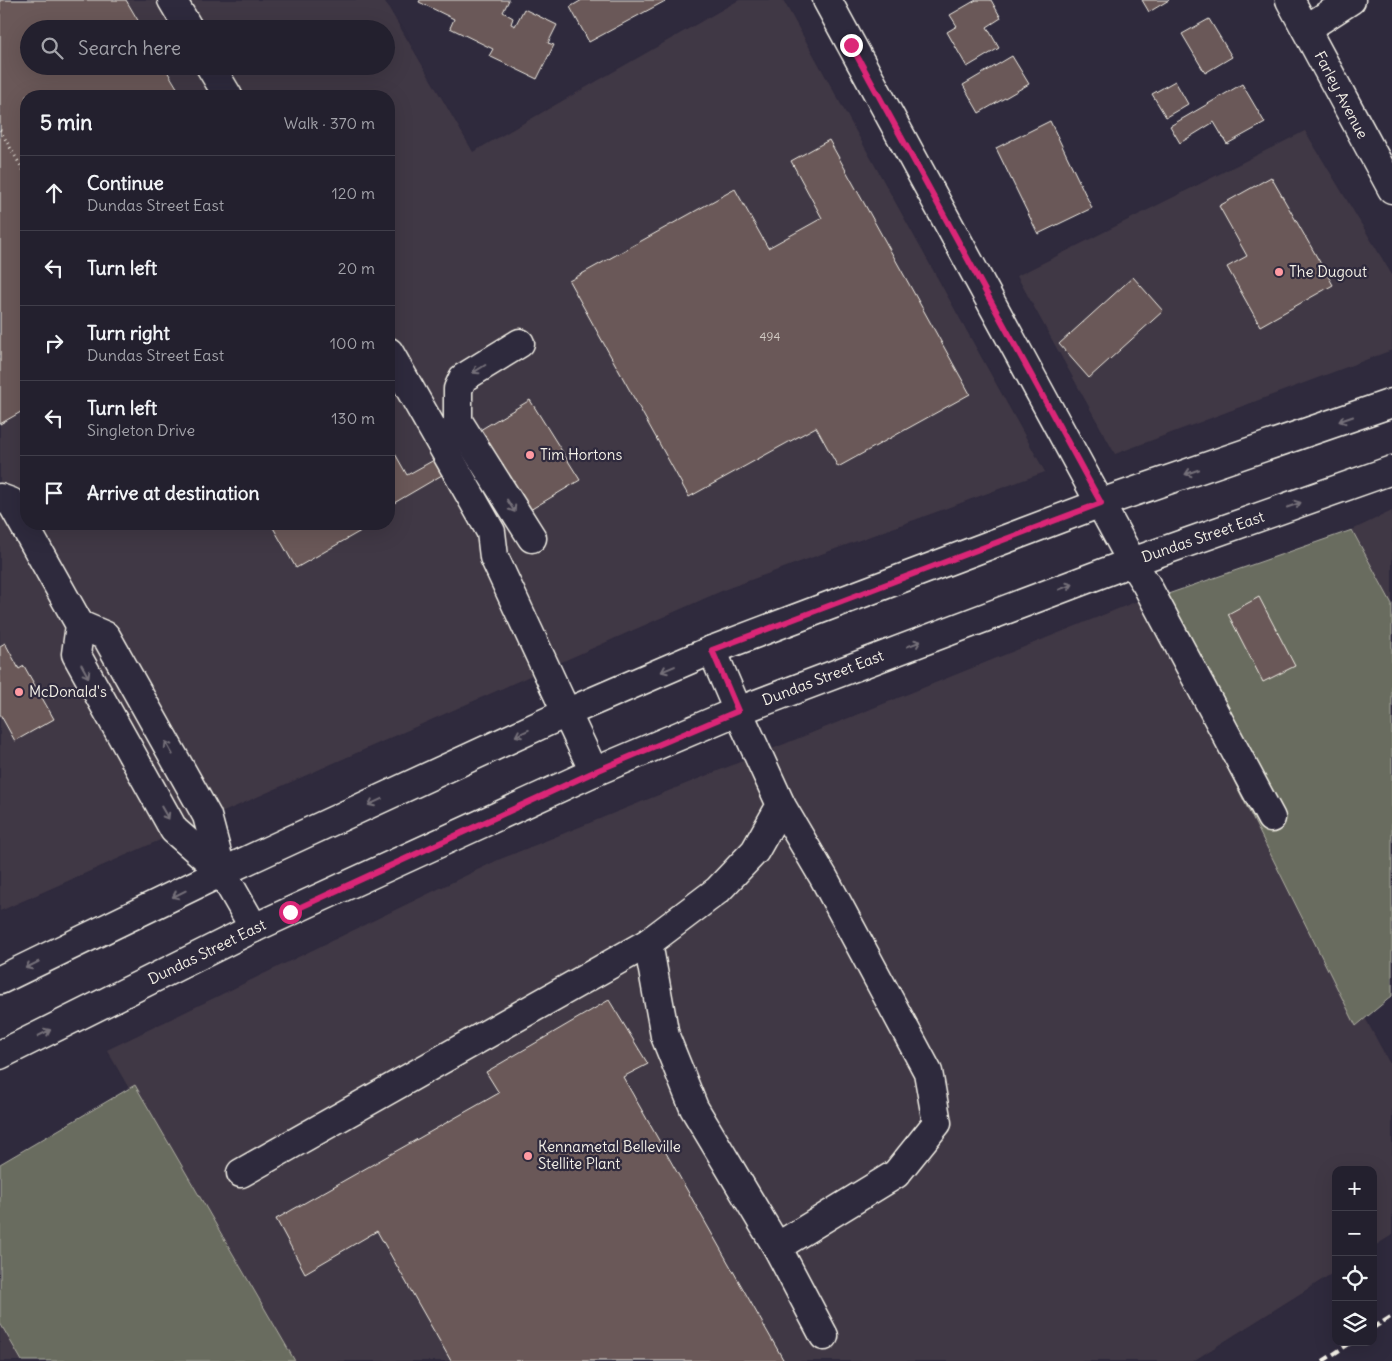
<!DOCTYPE html>
<meta charset="utf-8">
<style>
:root{--surface:#23202e;--page:#2b2836;--text:#f1f3f6;--muted:#a3a3aa;--line:#403e4a}
body{margin:0;font-family:Delius,sans-serif;background:var(--page);color:var(--text)}
.controls{position:absolute;right:15px;bottom:15px;display:grid;overflow:hidden;border-radius:10px;box-shadow:0 5px 20px #0002}
.controls button{width:45px;height:45px;display:grid;place-items:center;padding:0;border:0;border-bottom:1px solid var(--line);background:var(--surface);color:var(--text);font:25px sans-serif}
.stop{position:absolute;width:15px;height:15px;margin:-11px;border:4px solid #db2777;border-radius:50%;background:#fff}
.stop.end{background:#db2777;border-color:#fff;box-shadow:0 1px 5px #0008}
.list{margin:0;padding:0;list-style:none}
h2{display:flex;justify-content:space-between;align-items:center;height:65px;margin:0;padding:0 20px;font-size:21px}
h2 small{font-size:16px;font-weight:400;color:var(--muted)}
.list li{display:grid;grid-template-columns:32px 1fr auto;gap:15px;align-items:center;box-sizing:border-box;height:75px;padding:0 20px;border-top:1px solid var(--line)}
.list b{display:block;font-size:19px;white-space:nowrap}
.list p{margin:0;font-size:16px;white-space:nowrap;color:var(--muted)}
.list em{font-size:16px;font-style:normal;color:var(--muted)}
.icon{flex:none;width:28px;height:28px;fill:none;stroke:currentColor;stroke-width:2;stroke-linecap:round;stroke-linejoin:round}
.map{position:relative;flex:none;width:1392px;height:1361px;overflow:hidden}
.search{position:absolute;background:var(--surface);box-shadow:0 5px 20px #0002;left:20px;top:20px;width:375px;height:55px;display:flex;align-items:center;gap:12px;box-sizing:border-box;padding:0 18px;border-radius:28px;color:var(--muted);font-size:19px}
.panel{position:absolute;background:var(--surface);box-shadow:0 5px 20px #0002;left:20px;top:90px;width:375px;height:440px;border-radius:20px}
.map>svg:first-child{display:block}
</style>
<div class="map">
<svg width="1392" height="1361" viewBox="0 0 1392 1361">
<rect width="100%" height="100%" fill="#2f2a3d"/>
<filter id="ink" filterUnits="userSpaceOnUse"><feTurbulence type="fractalNoise" baseFrequency=".02" numOctaves="2"/><feDisplacementMap in="SourceGraphic" scale="10" xChannelSelector="R" yChannelSelector="G"/><feConvolveMatrix kernelMatrix="1 2 1 2 8 2 1 2 1" color-interpolation-filters="sRGB"/></filter>
<g filter="url(#ink)">
<g fill="#413845" fill-rule="evenodd">
<path d="M0,0H384L473,152L739,0H783L1045,472L726,589L0,911ZM29,29H386V66H29ZM26,96H389V524H26Z"/>
<path d="M1305,131L1392,275V350L1115,454L1017,276Z"/>
<path d="M1392,511V604L1352,530Z"/>
<path d="M1140,600L1392,1068V1235L1373,1247V1170H1336V1271L1193,1361H285L107,1050L498,860Z"/>
<path d="M0,1323L22,1361H0Z"/>
</g>
<g fill="#696c5e" stroke="#aeaea3">
<path d="M1352,530L1392,604V996L1356,1026L1145,602Z"/>
<path d="M135,1085L295,1361H22L0,1323V1164Z"/>
</g>
<g fill="#6a5858" stroke="#f4f1e8">
<path d="M0,0H126L143,29H29V66H164L182,96H26V409L0,424Z"/>
<path d="M420,0H509L503,12L513,18L511,24L515,26L524,9L557,25L548,43L554,45L537,79L489,56L493,49L450,28L454,19L419,2Z"/>
<path d="M582,0H667L589,42L570,7Z"/>
<path d="M976,0H991L1001,18L987,27L999,48L967,67L947,32L957,26L950,15Z"/>
<path d="M1142,0H1169L1149,12Z"/>
<path d="M1209,19L1232,57L1205,73L1182,34Z"/>
<path d="M1012,56L1029,84L979,113L963,85Z"/>
<path d="M1175,81L1188,104L1166,117L1152,94Z"/>
<path d="M1242,84L1265,123L1227,144L1214,122L1180,143L1170,126Z"/>
<path d="M1050,121L1092,208L1038,234L996,148Z"/>
<path d="M829,140L970,394L838,467L816,427L689,497L569,281L735,189L768,248L822,218L791,161Z"/>
<path d="M1271,177L1333,285L1260,326L1227,267L1247,256L1219,206Z"/>
<path d="M1133,277L1163,311L1089,378L1059,344Z"/>
<path d="M530,400L580,480L530,510L480,430Z"/>
<path d="M389,443L407,475L434,460L442,475L389,506Z"/>
<path d="M271,524H373L296,568Z"/>
<path d="M1259,597L1295,666L1263,682L1228,614Z"/>
<path d="M5,643L19,669L24,666L54,719L15,741L0,714V646Z"/>
<path d="M609,1000L648,1064L623,1077L784,1361H451L377,1231L305,1273L276,1219L499,1093L486,1072Z"/>
</g>
<g fill="none" stroke-linecap="round" stroke-linejoin="round">
<g stroke="#f4f1e8" stroke-width="31">
<g id="minor">
<path d="M172,0L189,29"/>
<path d="M827,0L1132,562L1146,584L1271,818"/>
<path d="M1290,0L1392,189"/>
<path d="M1306,29L1351,0"/>
<path d="M210,66L228,96"/>
<path d="M520,343L463,378L458,389V421L532,538"/>
<path d="M389,352L491,532L494,557L594,772"/>
<path d="M0,498L11,502L80,625L76,654L174,830L222,872"/>
<path d="M80,625L106,636L207,816L222,872L254,928"/>
<path d="M648,943L665,1036L694,1108L777,1247L824,1336"/>
<path d="M241,1173L648,943L718,890L755,851L781,805L738,711L712,650"/>
<path d="M777,1247L896,1174L937,1123L928,1072L824,878L781,805"/>
</g>
</g>
<g stroke="#f4f1e8" stroke-width="31">
<g id="major">
<path d="M0,980L222,872L566,713L712,650L1101,503L1392,403"/>
<path d="M0,1055L254,928L594,772L738,711L1132,562L1392,470"/>
</g>
</g>
<path stroke="#f4f1e8" stroke-width="3" stroke-dasharray="1 4" stroke-linecap="butt" d="M0,130L26,175"/>
<use href="#minor" stroke="#2f2a3d" stroke-width="28"/>
<use href="#major" stroke="#2f2a3d" stroke-width="28"/>
<g stroke="#f4f1e8" stroke-width="4" stroke-dasharray="8 4" stroke-linecap="butt">
<path d="M1373,1328L1392,1316"/>
<path d="M1323,1361L1352,1342"/>
</g>
</g>
<defs><path id="oneway-shaft" d="M-6 0H5M1.5-3L5.5 0L1.5 3" fill="none" stroke-width="1.6" stroke-linecap="round" stroke-linejoin="round" transform="scale(1.25)"/></defs>
<g stroke="#747079">
<use href="#oneway-shaft" transform="translate(479 369) rotate(148)"/>
<use href="#oneway-shaft" transform="translate(1346 419) rotate(161)"/>
<use href="#oneway-shaft" transform="translate(1192 472) rotate(161)"/>
<use href="#oneway-shaft" transform="translate(1294 505) rotate(-19)"/>
<use href="#oneway-shaft" transform="translate(511 506) rotate(58)"/>
<use href="#oneway-shaft" transform="translate(1066 587) rotate(-21)"/>
<use href="#oneway-shaft" transform="translate(914 644) rotate(-21)"/>
<use href="#oneway-shaft" transform="translate(668 669) rotate(157)"/>
<use href="#oneway-shaft" transform="translate(85 671) rotate(61)"/>
<use href="#oneway-shaft" transform="translate(522 733) rotate(155)"/>
<use href="#oneway-shaft" transform="translate(169 748) rotate(-119)"/>
<use href="#oneway-shaft" transform="translate(375 802) rotate(155)"/>
<use href="#oneway-shaft" transform="translate(165 813) rotate(60)"/>
<use href="#oneway-shaft" transform="translate(179 894) rotate(154)"/>
<use href="#oneway-shaft" transform="translate(32 965) rotate(154)"/>
<use href="#oneway-shaft" transform="translate(44 1033) rotate(-26)"/>
</g>
</g>
<g fill="none" stroke-linecap="round" stroke-linejoin="round" filter="url(#ink)">
<path stroke="#db2777" stroke-width="6" d="M290,912L594,772L738,711L712,650L1101,503L851,45"/>
</g>
<g fill="#ff9aa2" stroke="#2f2a3d" stroke-width="2">
<circle cx="1279" cy="272" r="5"/>
<circle cx="530" cy="455" r="5"/>
<circle cx="19" cy="692" r="5"/>
<circle cx="528" cy="1156" r="5"/>
</g>
<g text-anchor="middle" stroke-width="4.5" stroke-linejoin="round" paint-order="stroke">
<g font-size="12" fill="#d2cbc4">
<text x="770" y="341">494</text>
</g>
<g font-size="15" fill="#f4f1e8" stroke="#2f2a3d">
<text transform="translate(1341 95) rotate(62)" y="5">Farley Avenue</text>
<text transform="translate(1203 537) rotate(-19)" y="5">Dundas Street East</text>
<text transform="translate(823 678) rotate(-21)" y="5">Dundas Street East</text>
<text transform="translate(207 952) rotate(-26)" y="5">Dundas Street East</text>
</g>
<g font-size="15" fill="#f4f1e8" stroke="#2f2a3d" text-anchor="start">
<text x="1289" y="277">The Dugout</text>
<text x="540" y="460">Tim Hortons</text>
<text x="29" y="697">McDonald's</text>
<text x="538" y="1152">Kennametal Belleville<tspan x="538" dy="17">Stellite Plant</tspan></text>
</g>
</g>
</svg>
<div class="controls">
<button>+</button>
<button>−</button>
<button><svg class="icon" aria-label="locate" viewBox="0 0 24 24"><circle cx="12" cy="12" r="6"/><path d="M12 2v4M12 18v4M2 12h4M18 12h4"/></svg></button>
<button><svg class="icon" aria-label="layers" viewBox="0 0 24 24"><path d="M12 4l9 5-9 5-9-5zM3 14l9 5 9-5"/></svg></button>
</div>
<div class="stop" style="left:290px;top:912px"></div>
<div class="stop end" style="left:851px;top:45px"></div>
<div class="search"><svg class="icon" aria-label="search" viewBox="0 0 24 24"><circle cx="10" cy="10" r="6"/><path d="M15 15l6 6"/></svg>Search here</div>
<section class="panel">
<h2>5 min<small>Walk · 370 m</small></h2>
<ul class="list">
<li><svg class="icon" aria-label="ahead" viewBox="0 0 24 24"><path d="M12 20V5M6 11l6-6 6 6"/></svg><div><b>Continue</b><p>Dundas Street East</p></div><em>120 m</em></li>
<li><svg class="icon" aria-label="left" viewBox="0 0 24 24"><path d="M17 20v-9H6M10 6l-5 5 5 5"/></svg><div><b>Turn left</b></div><em>20 m</em></li>
<li><svg class="icon" aria-label="right" viewBox="0 0 24 24"><path d="M7 20v-9h11M14 6l5 5-5 5"/></svg><div><b>Turn right</b><p>Dundas Street East</p></div><em>100 m</em></li>
<li><svg class="icon" aria-label="left" viewBox="0 0 24 24"><path d="M17 20v-9H6M10 6l-5 5 5 5"/></svg><div><b>Turn left</b><p>Singleton Drive</p></div><em>130 m</em></li>
<li><svg class="icon" aria-label="arrive" viewBox="0 0 24 24"><path d="M6 21V4h12l-3 4 3 4H6"/></svg><div><b>Arrive at destination</b></div></li>
</ul>
</section>
</div>
